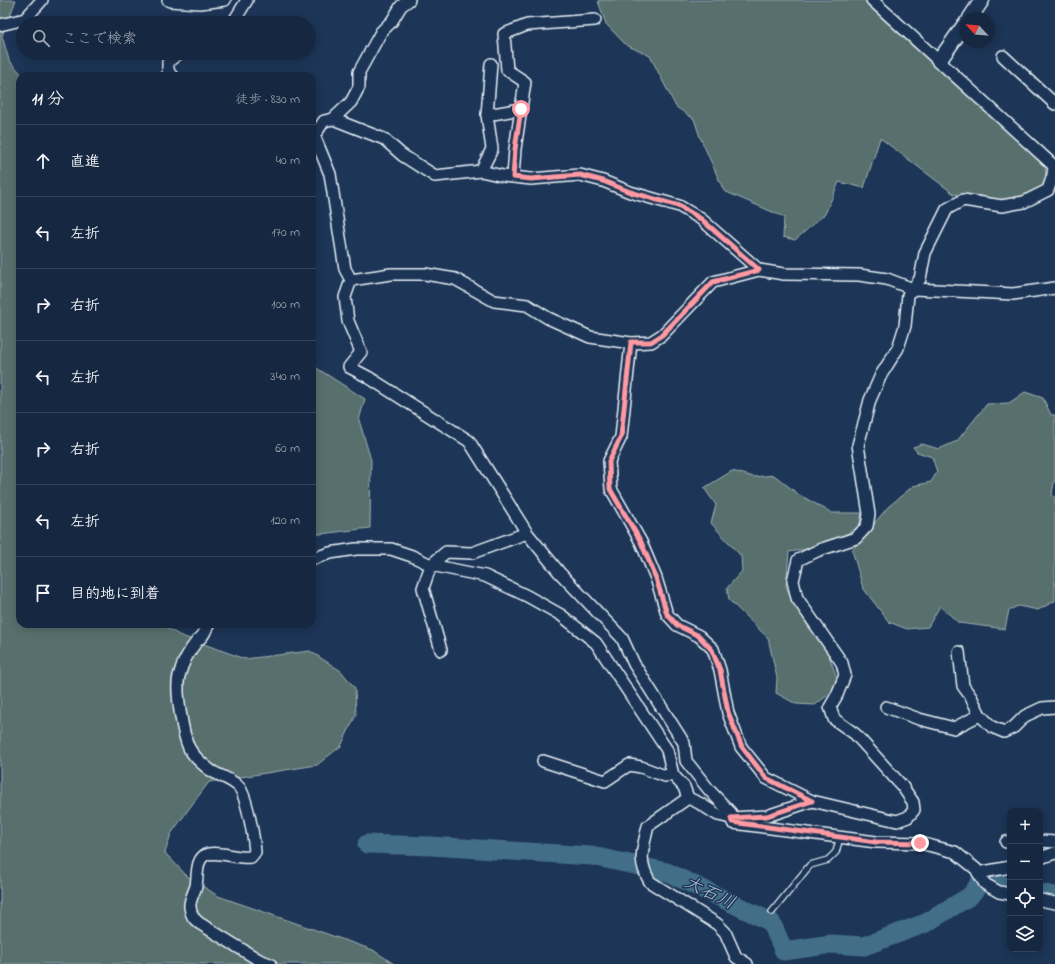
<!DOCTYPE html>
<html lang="ja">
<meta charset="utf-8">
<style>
:root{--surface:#162841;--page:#23344c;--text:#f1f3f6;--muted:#9ea6b1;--line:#35445a}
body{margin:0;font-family:"Indie Flower","Klee One",sans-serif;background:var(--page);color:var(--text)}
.controls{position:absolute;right:12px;bottom:12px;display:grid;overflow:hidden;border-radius:8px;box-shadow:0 2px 10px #0003}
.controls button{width:36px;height:36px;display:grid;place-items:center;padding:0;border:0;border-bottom:1px solid var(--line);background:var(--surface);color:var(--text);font:20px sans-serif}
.compass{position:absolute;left:959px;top:12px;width:36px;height:36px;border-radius:50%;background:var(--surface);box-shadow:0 2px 10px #0003;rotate:296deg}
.stop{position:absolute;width:12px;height:12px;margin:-9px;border:3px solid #ff9aa2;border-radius:50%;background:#fff}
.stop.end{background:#ff9aa2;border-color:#fff;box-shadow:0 1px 4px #0008}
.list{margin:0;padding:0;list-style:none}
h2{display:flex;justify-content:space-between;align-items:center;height:52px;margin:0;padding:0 16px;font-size:17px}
h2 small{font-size:13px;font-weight:400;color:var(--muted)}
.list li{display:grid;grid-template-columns:26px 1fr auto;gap:12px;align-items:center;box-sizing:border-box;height:72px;padding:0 16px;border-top:1px solid var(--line)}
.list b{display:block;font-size:15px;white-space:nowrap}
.list em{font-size:13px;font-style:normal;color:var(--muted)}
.icon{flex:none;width:22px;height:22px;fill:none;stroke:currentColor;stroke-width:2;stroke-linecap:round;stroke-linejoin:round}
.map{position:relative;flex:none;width:1055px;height:964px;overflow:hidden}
.search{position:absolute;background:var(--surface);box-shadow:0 2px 10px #0003;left:16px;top:16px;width:300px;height:44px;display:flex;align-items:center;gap:10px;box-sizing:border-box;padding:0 14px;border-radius:22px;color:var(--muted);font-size:15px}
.panel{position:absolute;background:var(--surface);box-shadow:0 2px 10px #0003;left:16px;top:72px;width:300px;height:556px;border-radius:12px}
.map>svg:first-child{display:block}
</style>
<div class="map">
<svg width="1055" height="964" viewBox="0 0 1055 964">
<rect width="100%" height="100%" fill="#1d3557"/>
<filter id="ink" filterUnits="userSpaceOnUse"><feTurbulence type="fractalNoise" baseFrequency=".025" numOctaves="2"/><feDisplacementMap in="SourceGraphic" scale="8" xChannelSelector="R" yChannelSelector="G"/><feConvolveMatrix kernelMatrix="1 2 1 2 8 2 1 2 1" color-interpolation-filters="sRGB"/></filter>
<g filter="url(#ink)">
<g fill="#59706d" stroke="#a0b0b2">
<path d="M0,0H16L2,36L9,60L23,76H20V624H161L179,635L245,659L310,651L341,671L355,688L356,715L341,746L317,765L209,782L188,810L171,834L165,853L187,876L218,896L373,950L394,964H0Z"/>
<path d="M599,0H864L1045,163L1046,182L1036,193L1016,203L954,194L880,138L864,188L839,182L825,214L795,240L783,237L784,217L724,191L700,137L694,119L676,107L650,56L626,45L606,24L598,1Z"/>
<path d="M312,365L365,399L359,420L371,460L370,528L312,535Z"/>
<path d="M1025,392L1043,398L1051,415H1055V478L1052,494L1055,498V601L1038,610L1018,606L1009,610L1005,629L959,623L940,606L928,627L907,629L889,622L863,588L852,550L888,507L913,486L931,482L937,472L932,457L917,452L913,447L922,444L939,449L957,441L987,404L1009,403Z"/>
<path d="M732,471L754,477L774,475L798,494L832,513H862L859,527L833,541L814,548L789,552L786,587L809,628L825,639L827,650L837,678L832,692L815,705L796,704L776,693L777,678L768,638L729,600L727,588L742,571L741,556L711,523L716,505L704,488Z"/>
</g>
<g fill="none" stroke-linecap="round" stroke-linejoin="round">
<g stroke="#426e88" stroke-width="19">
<path d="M367,844L431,846L592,856L667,872L771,922L784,951L832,944L864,946L926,923L970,896L980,883L988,877L1004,886L1010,887"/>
<path d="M1040,893L1055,896"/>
</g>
<g stroke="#e8f1f8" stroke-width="8">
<path id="service" d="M772,912L810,865L828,860L836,852L840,837"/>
</g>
<g stroke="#e8f1f8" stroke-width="14">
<g id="minor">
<path d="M168,0L170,1L200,3L225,0"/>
<path d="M231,23L234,21L247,0"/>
<path d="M0,25L25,19L42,0"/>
<path d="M1003,56L1055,104"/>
<path d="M172,76L168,71V62L179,53"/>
<path d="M487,115L521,109"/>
<path d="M333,119L351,102L359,87V72L381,32L392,21L401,6L409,0"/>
<path d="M312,136L316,140L330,174L345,269L351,280L391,274H425L455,279L494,301L527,305L548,318L590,337L631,343L651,342L662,335L713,282L759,270L784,274L859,275L887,279L913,289L936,290L1013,294L1055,288"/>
<path d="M312,136L318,130L324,121L333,119L384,139L402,155L435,176L481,171L503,176L531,179L580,175L603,181L630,192L679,206L701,219L759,270"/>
<path d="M481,171L492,149L487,115L491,64"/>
<path d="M513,177L515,149L525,82L507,70L504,34L527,25L595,20"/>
<path d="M351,280L345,297L348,321L361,352L349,367L368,377L469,441L527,533L559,572L622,638L634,664L684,743L686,761L710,791L731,813V818L733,823L876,842L920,843L955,852L976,869L985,884L999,892L1010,894"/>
<path d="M631,343L621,437L609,461L611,489L641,542L656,578L667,614L677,625L699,636L713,649L720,670L728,713L741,747L766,778L812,801"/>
<path d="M312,559L330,553L356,549H391L412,556L431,565L485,576L527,596L561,615L596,643L667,750L673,775L684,787L688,798"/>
<path d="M209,624C207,627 205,632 203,635C202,637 199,639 197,641C189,651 182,664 179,676C175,690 183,735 189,748C194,757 202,764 210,770C219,776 232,779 239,787C247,797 254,838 255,852L251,857C237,859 221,851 208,854C195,857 198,877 196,886C194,893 189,901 190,907C191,915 193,918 199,923L259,960L270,964"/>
<path d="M441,650L423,588L431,565L446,552L472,553L527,533"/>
<path d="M959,652L963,686L971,697L980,715L992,727L1004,732L1014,727L1025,716L1042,708L1055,707"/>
<path d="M886,707L919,719L954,728L980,715"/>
<path d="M543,761L605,781L629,765L641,767L665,776L673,775"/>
<path d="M1040,841L1055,842"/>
<path d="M1006,842L1010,841"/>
<path d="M1040,858L1055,853"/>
<path d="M978,873L1010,867"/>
<path d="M1040,900L1055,903"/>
<path d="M747,964L736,957L725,932L717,924L650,882C637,860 643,849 648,826L688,798L699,803L718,815L731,818L767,816L812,801L897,821L908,817L914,810L913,802L902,786L855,734L834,719L830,707L837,695L845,675L842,663L797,598L793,581L798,560L819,550L856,538L867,526L869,514L858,445L863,427L870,400L881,375L898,348L905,326L908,295L920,279L925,253L947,209L963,200L1002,206L1024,202L1048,190L1053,175L1054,166L872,0"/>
</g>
</g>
<g stroke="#e8f1f8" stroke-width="17">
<g id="tertiary">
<path d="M970,18L982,0"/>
<path d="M939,61L965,24"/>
</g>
</g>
<use href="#service" stroke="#1d3557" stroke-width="5.5"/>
<use href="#minor" stroke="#1d3557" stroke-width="11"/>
<use href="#tertiary" stroke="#1d3557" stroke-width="14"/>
</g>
</g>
<g fill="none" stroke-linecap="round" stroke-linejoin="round" filter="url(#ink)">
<path stroke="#ff9aa2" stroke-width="5" d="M521,109L515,149L513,177L531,179L580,175L603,181L630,192L679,206L701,219L759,270L713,282L662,335L651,342H631L621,437L609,461L610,489L641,542L656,578L667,614L677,625L699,636L712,650L720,670L728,712L742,747L766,778L812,801L767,816L731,818L732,822L876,842L920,843"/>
</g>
<g text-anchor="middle" stroke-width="3" stroke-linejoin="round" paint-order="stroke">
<g font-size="18" font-style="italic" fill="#aec3d1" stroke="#1d3557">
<text transform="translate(710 892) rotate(26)" y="6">大石川</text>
</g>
</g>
</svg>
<div class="controls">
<button>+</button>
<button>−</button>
<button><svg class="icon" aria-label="locate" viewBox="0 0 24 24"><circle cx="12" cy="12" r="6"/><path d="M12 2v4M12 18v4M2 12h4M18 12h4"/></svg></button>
<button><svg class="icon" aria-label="layers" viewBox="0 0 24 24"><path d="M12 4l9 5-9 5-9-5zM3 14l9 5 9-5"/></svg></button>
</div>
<svg class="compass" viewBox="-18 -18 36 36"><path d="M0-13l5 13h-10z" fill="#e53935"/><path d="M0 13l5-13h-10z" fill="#9ea6b1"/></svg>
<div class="stop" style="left:521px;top:109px"></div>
<div class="stop end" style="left:920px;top:843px"></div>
<div class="search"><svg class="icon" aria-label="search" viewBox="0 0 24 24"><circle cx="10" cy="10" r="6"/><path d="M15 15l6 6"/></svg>ここで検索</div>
<section class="panel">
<h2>11 分<small>徒歩 · 830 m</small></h2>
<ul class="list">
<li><svg class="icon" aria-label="ahead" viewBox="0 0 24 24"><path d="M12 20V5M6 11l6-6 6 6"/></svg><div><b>直進</b></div><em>40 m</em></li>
<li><svg class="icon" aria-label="left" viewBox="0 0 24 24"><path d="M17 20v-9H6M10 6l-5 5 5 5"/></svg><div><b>左折</b></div><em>170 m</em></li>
<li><svg class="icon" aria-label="right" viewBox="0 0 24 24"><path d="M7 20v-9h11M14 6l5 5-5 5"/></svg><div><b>右折</b></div><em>100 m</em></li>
<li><svg class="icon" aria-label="left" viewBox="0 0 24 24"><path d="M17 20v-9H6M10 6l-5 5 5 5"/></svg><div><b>左折</b></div><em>340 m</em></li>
<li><svg class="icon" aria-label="right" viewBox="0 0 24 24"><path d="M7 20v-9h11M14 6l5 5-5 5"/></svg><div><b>右折</b></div><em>60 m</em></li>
<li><svg class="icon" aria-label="left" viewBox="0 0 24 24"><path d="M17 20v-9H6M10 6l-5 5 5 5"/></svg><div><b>左折</b></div><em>120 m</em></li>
<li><svg class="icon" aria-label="arrive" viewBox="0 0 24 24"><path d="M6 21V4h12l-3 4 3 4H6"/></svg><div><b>目的地に到着</b></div></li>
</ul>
</section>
</div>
